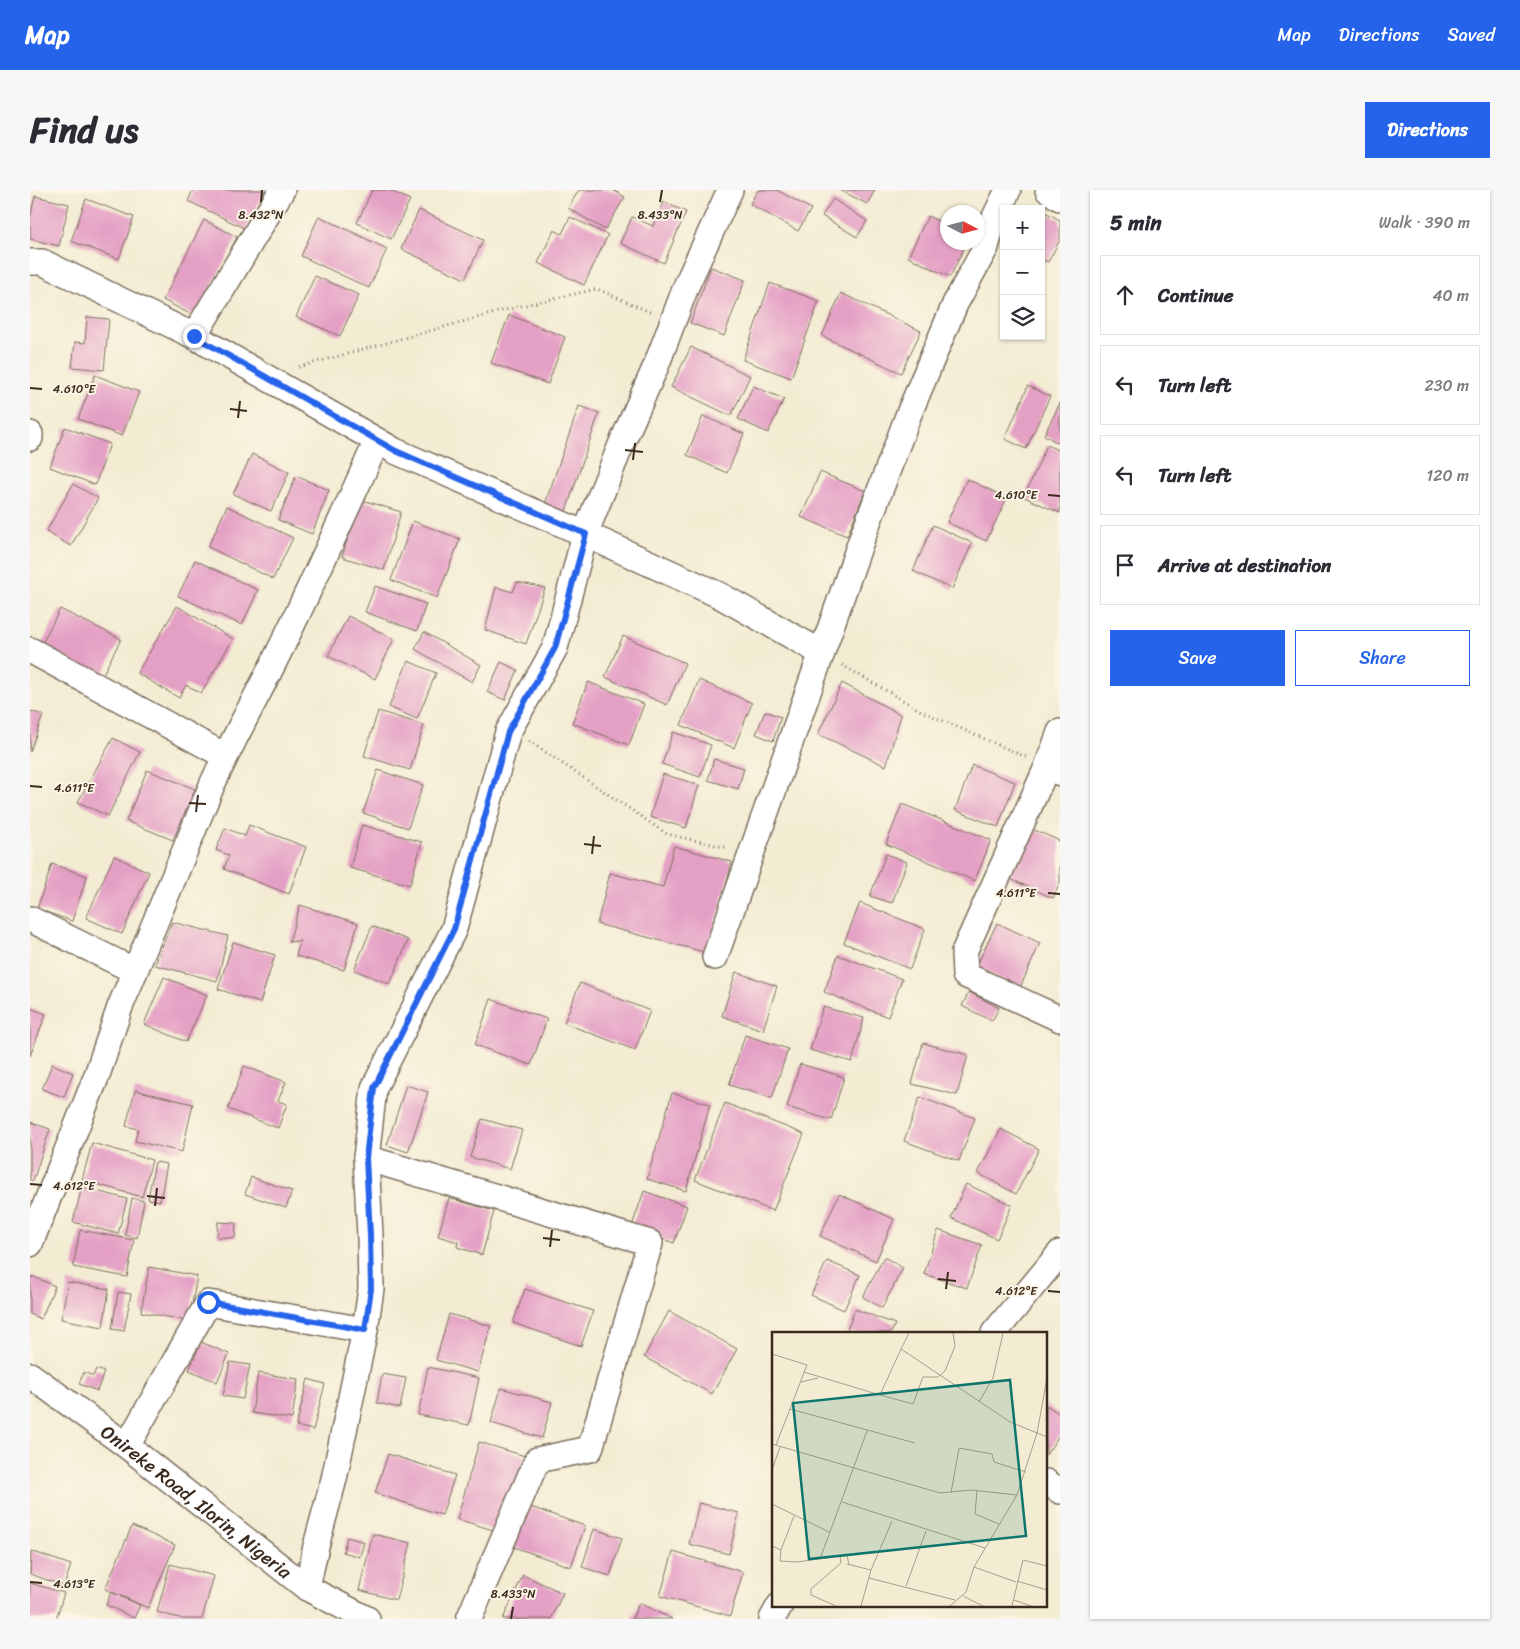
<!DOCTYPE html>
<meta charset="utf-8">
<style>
:root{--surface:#fff;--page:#f7f7f7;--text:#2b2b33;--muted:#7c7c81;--line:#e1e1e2;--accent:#2563eb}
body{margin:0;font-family:Sriracha,sans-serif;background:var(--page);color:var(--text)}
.controls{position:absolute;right:15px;top:15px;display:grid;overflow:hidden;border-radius:0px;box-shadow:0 1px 4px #0004}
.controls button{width:45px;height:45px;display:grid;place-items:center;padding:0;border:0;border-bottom:1px solid var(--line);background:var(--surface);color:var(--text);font:25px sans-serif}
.compass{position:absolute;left:910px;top:15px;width:45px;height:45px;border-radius:50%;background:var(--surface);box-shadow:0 1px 4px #0004;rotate:96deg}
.stop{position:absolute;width:15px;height:15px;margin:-11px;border:4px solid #2563eb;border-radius:50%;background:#fff}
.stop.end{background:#2563eb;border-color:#fff;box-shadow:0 1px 5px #0008}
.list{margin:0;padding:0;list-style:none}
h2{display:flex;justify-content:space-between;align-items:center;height:65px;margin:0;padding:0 20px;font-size:21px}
h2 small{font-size:16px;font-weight:400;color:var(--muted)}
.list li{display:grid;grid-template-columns:32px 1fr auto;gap:15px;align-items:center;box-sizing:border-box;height:80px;margin:0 10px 10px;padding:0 10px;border:1px solid var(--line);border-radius:0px}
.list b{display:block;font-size:19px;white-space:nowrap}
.list em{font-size:16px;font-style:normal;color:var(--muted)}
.actions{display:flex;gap:10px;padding:15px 20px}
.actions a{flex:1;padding:11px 0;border:1px solid var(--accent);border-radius:0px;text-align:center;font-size:18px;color:var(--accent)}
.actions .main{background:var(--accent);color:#fff}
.icon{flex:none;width:28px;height:28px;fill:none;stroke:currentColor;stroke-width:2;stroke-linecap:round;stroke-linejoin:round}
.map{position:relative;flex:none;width:1030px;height:1429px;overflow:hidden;border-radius:0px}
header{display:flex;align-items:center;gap:30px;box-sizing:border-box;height:70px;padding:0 25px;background:var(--accent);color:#fff}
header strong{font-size:24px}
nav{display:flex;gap:28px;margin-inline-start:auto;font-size:18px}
.intro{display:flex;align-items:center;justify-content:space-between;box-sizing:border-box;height:120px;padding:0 30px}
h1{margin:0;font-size:35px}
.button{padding:12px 22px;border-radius:0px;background:var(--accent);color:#fff;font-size:18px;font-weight:700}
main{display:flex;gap:30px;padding:0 30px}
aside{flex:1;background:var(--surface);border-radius:0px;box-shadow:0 1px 4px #0004}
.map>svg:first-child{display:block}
</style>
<header>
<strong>Map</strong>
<nav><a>Map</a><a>Directions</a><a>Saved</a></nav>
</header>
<div class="intro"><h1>Find us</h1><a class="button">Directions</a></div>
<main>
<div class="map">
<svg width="1030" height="1429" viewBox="0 0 1030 1429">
<rect width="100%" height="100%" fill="#fcf5e5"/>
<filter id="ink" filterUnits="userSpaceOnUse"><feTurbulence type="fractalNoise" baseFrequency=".02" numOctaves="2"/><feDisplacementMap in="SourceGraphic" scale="10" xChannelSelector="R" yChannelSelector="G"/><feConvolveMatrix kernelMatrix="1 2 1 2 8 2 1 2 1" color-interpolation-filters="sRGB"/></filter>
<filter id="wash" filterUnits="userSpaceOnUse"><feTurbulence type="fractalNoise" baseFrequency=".0096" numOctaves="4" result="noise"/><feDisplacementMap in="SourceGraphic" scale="20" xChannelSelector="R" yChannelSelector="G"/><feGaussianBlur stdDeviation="1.12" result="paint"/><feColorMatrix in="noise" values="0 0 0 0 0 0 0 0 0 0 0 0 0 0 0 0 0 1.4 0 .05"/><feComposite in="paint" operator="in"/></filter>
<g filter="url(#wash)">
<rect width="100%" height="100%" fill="#f3ecd3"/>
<g id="blocks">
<g fill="#e49fc4">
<path d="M163,0H235L216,39L158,11Z"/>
<path d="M342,0H359L380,10L361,49L327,33Z"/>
<path d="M549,0H583L595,7L575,40L538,18Z"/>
<path d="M728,0H747L781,19L768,41L720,14Z"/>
<path d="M810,0H845L837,14Z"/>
<path d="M5,6L39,14L29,56L0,49V29Z"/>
<path d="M56,9L104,27L89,69L41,51Z"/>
<path d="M803,9L837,31L827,47L792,26Z"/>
<path d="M634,12L656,22L634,73L590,53L602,27L623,36Z"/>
<path d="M389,20L453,50L435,89L371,59Z"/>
<path d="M1011,20L1030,30V50L1018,72L1011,69Z"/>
<path d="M289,26L357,59L339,98L271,66Z"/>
<path d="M898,26L918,36V52H937L920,87L878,67Z"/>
<path d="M540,27L578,45L554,95L508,73L524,40L532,44Z"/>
<path d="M174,30L207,47L166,127L133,110Z"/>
<path d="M681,77L715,90L694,146L660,133Z"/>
<path d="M285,86L329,105L310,146L266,127Z"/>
<path d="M740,93L789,111L761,188L713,170Z"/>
<path d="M811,103L891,141L871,183L792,146Z"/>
<path d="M479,125L535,147L518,194L461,173Z"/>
<path d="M57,127L79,129L74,180L42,177L45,152L55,153Z"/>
<path d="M661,157L720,186L701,226L641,197Z"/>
<path d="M65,185L109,202L92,246L48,229Z"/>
<path d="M723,196L754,209L738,243L708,229Z"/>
<path d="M998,196L1020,206L996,259L975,249Z"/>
<path d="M1030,213V254L1014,245Z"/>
<path d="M549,216L569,223L535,324L514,317Z"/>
<path d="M673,226L714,244L697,283L657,265Z"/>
<path d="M35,237L80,254L65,295L20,277Z"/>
<path d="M1017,255L1030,261V323L994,307Z"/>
<path d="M222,264L259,282L241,321L203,304Z"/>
<path d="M790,282L835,301L817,346L771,327Z"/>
<path d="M266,286L299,300L282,344L248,330Z"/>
<path d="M937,289L977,308L956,351L917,332Z"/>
<path d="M43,294L68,308L41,356L16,342Z"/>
<path d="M329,309L371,322L354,380L312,367Z"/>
<path d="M197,316L263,348L243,389L178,357Z"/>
<path d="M383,331L430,349L407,408L361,390Z"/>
<path d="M903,335L942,353L922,399L883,381Z"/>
<path d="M165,370L228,400L212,435L148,406Z"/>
<path d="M487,392L515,398L496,454L455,440L466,397L483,402Z"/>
<path d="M345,396L396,414L387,441L335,422Z"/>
<path d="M147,416L203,449L171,503L156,495L149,508L107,483Z"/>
<path d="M30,419L91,449L71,488L10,457Z"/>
<path d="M318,426L364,449L345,489L298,466Z"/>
<path d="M394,442L451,475L442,492L385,459Z"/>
<path d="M593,446L655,473L637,515L575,487Z"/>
<path d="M378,471L406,483L387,529L359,517Z"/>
<path d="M471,472L488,480L475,510L457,502Z"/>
<path d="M669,490L722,513L704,558L651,535Z"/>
<path d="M558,492L614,514L599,555L542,533Z"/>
<path d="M812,493L871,525L856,576L788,544Z"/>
<path d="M0,521L13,525L0,562Z"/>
<path d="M348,521L394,535L380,580L334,566Z"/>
<path d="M735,521L751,527L743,551L726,544Z"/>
<path d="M643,542L681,555L670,587L632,574Z"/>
<path d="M83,548L110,562L78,626L48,612Z"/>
<path d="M684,569L714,578L708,599L678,590Z"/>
<path d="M942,575L985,592L968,637L925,620Z"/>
<path d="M117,580L165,599L143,650L96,631Z"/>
<path d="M348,580L393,595L378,638L333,623Z"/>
<path d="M633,584L669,595L656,638L620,627Z"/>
<path d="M872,614L961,650L945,691L856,654Z"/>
<path d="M219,635L276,657L259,704L194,679L199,665L186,660L195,638L215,646Z"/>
<path d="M332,635L392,652L380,695L320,678Z"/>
<path d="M1000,638L1030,651V693L1023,708L978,688Z"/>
<path d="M644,656L702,672L678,763L567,734L580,683L633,697Z"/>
<path d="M856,664L877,672L862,713L840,706Z"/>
<path d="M84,666L119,682L92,744L56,728Z"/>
<path d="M22,674L57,686L42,731L7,719Z"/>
<path d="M830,713L895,739L880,779L814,753Z"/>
<path d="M270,715L328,733L314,780L266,766L270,751L259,752Z"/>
<path d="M142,732L198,746L187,791L125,775Z"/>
<path d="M967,733L1010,753L990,798L946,777Z"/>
<path d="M342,736L378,750L360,794L324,780Z"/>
<path d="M203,752L245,765L230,813L188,799Z"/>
<path d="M808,765L872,789L858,827L794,802Z"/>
<path d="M706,782L747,796L733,840L692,826Z"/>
<path d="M134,787L177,805L156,852L114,834Z"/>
<path d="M550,793L620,821L605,860L534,833Z"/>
<path d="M939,802L969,818L962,831L932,816Z"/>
<path d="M461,809L517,829L501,875L445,855Z"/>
<path d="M793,817L834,828L822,872L780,860Z"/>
<path d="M0,818L16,824L0,866Z"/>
<path d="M715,845L758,859L742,908L699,895Z"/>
<path d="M893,853L938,865L927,905L882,894Z"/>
<path d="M22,874L43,883L34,907L12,899Z"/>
<path d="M770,874L814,887L801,930L757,917Z"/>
<path d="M214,876L256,892L248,911L257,914L248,938L198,919Z"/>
<path d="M376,895L398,902L378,962L357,955Z"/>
<path d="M105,900L163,914L152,962L105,951L108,939L96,936Z"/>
<path d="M642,903L680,914L656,1001L617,989Z"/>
<path d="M890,907L945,928L929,971L874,951Z"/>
<path d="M695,913L774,944L743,1021L665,990Z"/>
<path d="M452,929L492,940L480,979L440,967Z"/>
<path d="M0,932L20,939L3,991L0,990Z"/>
<path d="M971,939L1009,959L986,1004L948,983Z"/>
<path d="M62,953L122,970L112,1007L52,990Z"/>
<path d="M125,972L137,974L130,1011L118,1009Z"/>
<path d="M221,987L262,1001L256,1018L215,1004Z"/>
<path d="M936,994L982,1015L967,1049L921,1028Z"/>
<path d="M52,997L97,1009L88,1044L43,1032Z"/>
<path d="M614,1001L657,1016L644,1053L601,1039Z"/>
<path d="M809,1004L864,1029L846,1071L790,1046Z"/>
<path d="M102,1008L114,1011L107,1048L95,1045Z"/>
<path d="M419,1008L464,1021L452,1065L427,1057L428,1052L408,1046Z"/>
<path d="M188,1032L206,1033L205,1048L187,1047Z"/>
<path d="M50,1040L104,1050L97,1087L43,1077Z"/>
<path d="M908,1040L952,1055L937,1098L894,1084Z"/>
<path d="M854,1067L873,1078L852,1118L833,1107Z"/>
<path d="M797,1071L830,1085L814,1120L781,1105Z"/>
<path d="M119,1077L167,1086L159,1131L111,1122Z"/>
<path d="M2,1086L25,1096L11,1129L0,1124V1090Z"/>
<path d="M38,1092L79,1099L73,1137L31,1129Z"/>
<path d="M495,1099L563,1121L551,1156L483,1133Z"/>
<path d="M88,1102L101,1104L94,1141L82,1139Z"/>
<path d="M825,1119L865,1134L861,1143H816Z"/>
<path d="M639,1121L707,1159L682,1204L614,1167Z"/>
<path d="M419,1124L461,1136L448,1182L406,1170Z"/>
<path d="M171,1152L199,1164L187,1192L159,1180Z"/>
<path d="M200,1172L220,1175L213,1209L193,1206Z"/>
<path d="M398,1177L449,1188L439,1235L388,1225Z"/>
<path d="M66,1179L74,1182L67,1201L49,1194L54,1182L63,1186Z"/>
<path d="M228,1183L268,1189L262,1229L222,1223Z"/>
<path d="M352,1184L376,1188L370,1218L347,1213Z"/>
<path d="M278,1189L295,1194L283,1240L266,1236Z"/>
<path d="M471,1198L522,1212L512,1248L461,1233Z"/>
<path d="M1016,1215L1030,1224V1244L1016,1265Z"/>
<path d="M449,1252L495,1266L473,1343L427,1329Z"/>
<path d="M358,1264L425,1285L412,1325L345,1303Z"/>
<path d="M669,1313L709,1323L699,1364L659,1354Z"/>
<path d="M492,1314L555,1336L541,1377L478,1355Z"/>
<path d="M102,1336L145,1355L118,1418L75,1399Z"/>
<path d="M564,1339L592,1348L580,1386L552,1377Z"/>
<path d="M343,1344L381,1353L366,1410L329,1400Z"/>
<path d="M317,1347L334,1352L330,1367L313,1362Z"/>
<path d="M1,1361L41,1375L34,1396L0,1384Z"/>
<path d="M643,1362L713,1382L700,1426L630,1406Z"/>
<path d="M140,1374L184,1386L172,1429H153L127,1422Z"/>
<path d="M493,1385L533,1403L521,1429H473Z"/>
<path d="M0,1393L34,1403L26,1429H0Z"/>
<path d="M81,1402L110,1415L104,1428L76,1415Z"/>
<path d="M609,1413L642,1429H602Z"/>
</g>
</g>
</g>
<g filter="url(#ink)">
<use href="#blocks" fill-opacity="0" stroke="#7b6e5d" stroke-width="1"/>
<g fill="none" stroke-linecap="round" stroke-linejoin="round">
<g stroke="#7b6e5d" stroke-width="28">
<g id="street">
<path d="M1018,0L1030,8"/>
<path d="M0,72H12L164,146L365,261L555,344L689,405L792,463"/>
<path d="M164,146L252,0"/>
<path d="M0,244V248"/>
<path d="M0,460L195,566"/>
<path d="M1030,542L1017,577L1030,583"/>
<path d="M1017,577L934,762L935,785L1030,829"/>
<path d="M0,729L105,781"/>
<path d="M685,767L831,351L878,226L925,114L956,57L963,31L978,0"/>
<path d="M336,968L620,1053L560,1259L507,1270L439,1429"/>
<path d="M0,1054L67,885L90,817L182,595C201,553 224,512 245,470C281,398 314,324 347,251"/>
<path d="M964,1143L1030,1063"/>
<path id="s1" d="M0,1185L97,1256L277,1398L337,1429"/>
<path d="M97,1256L178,1113L335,1140"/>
<path d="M1016,1292L1030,1301"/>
<path d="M277,1398L286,1356L304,1289L335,1140L341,1099L340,1045L336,968L344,898L424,739L478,542L525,458L555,344L591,255L626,176L657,94L700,0"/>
<path d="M742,1429L750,1415"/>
</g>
</g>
<g stroke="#7b6e5d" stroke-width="3" stroke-dasharray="1 4" stroke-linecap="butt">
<path d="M269,177L486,117L567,99L620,122"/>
<path d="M812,475L893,522L996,567"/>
<path d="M499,551L637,644L698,658"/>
</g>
<use href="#street" stroke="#fff" stroke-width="25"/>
</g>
</g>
<g fill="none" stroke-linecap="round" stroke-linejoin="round" filter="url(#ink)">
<path stroke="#2563eb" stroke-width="6" d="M164,146L366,261L556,344L525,458L478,542L424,739L344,898L336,968L340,1045L341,1099L335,1140L178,1112"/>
</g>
<path fill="none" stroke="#3b2a1e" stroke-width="2" d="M231,12L232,0M630,12L632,0M0,198L12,199M200,219L217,221M208,228L210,211M595,260L613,262M603,270L605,253M1018,305L1030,306M0,596L12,597M159,613L176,614M166,622L168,605M554,654L571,656M562,664L564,646M1018,703L1030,704M0,994L12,995M117,1006L135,1008M125,1016L127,998M513,1048L530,1050M520,1057L522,1040M908,1089L926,1091M916,1099L918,1082M1018,1101L1030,1102M0,1392L12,1393M481,1429L483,1417"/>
<g text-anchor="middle" stroke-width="4" stroke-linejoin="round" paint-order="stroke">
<g font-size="19" fill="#3b2a1e" stroke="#fcf5e5">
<text dy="7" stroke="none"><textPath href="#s1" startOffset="209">Onireke Road, Ilorin, Nigeria</textPath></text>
</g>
</g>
<g transform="translate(742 1142)">
<rect width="275" height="275" fill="#f3ecd3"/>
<path fill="none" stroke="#a99e8b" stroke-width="1" d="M129,17L137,1M0,22L35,33L4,113M32,40L108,63L129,17L238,90L275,105M29,50L46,46M108,63L141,72L151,45H166L173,39L183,14L181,1M207,70L221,46L231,1M18,77L143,111M0,112L168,161L199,158L245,163M0,138L8,115M205,158L203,182L227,192M179,161L187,116L220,122L222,130L254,140M70,170L213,216M0,172L57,200M0,214L9,218L8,229L25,230L75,223L77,233M9,218L22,184M48,227L95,99M75,232L99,238L89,274M202,235L244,250M99,238L120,189M97,246L183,268M245,249L275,258M134,254L154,199M191,264L211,274M242,268L259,274M64,274L39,263V257L69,231L68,225M178,274L194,260L202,235L245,163L265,101L275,46M240,274L251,228L275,234"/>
<path fill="#0f766e" fill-opacity="0.15" stroke="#0f766e" stroke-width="2.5" d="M238,48L254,204L37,227L21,71Z"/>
<rect width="275" height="275" fill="none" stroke="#3b2a1e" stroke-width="2.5"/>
</g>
<g font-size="12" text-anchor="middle" fill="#3b2a1e" stroke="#fcf5e5" stroke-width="4" stroke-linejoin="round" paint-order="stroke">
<text x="231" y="29">8.432°N</text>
<text x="630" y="29">8.433°N</text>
<text x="44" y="203">4.610°E</text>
<text x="986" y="309">4.610°E</text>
<text x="44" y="602">4.611°E</text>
<text x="986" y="707">4.611°E</text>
<text x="44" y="1000">4.612°E</text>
<text x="986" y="1105">4.612°E</text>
<text x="44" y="1398">4.613°E</text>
<text x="483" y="1408">8.433°N</text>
</g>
</svg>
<div class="controls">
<button>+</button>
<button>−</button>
<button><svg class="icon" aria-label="layers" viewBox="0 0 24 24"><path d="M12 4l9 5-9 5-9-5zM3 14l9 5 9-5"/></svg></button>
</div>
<svg class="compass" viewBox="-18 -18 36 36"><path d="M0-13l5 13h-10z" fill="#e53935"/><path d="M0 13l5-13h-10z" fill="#7c7c81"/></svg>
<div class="stop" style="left:178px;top:1112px"></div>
<div class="stop end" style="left:164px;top:146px"></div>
</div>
<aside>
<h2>5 min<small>Walk · 390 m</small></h2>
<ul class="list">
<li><svg class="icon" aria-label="ahead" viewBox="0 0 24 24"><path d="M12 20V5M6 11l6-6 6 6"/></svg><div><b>Continue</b></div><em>40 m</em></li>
<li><svg class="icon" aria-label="left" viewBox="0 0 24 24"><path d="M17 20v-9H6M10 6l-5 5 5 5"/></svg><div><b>Turn left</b></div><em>230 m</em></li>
<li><svg class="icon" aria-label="left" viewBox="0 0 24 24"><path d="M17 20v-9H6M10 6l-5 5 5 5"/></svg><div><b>Turn left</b></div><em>120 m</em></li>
<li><svg class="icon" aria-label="arrive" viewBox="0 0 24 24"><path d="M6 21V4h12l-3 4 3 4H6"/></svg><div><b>Arrive at destination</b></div></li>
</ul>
<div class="actions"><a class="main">Save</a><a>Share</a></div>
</aside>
</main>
